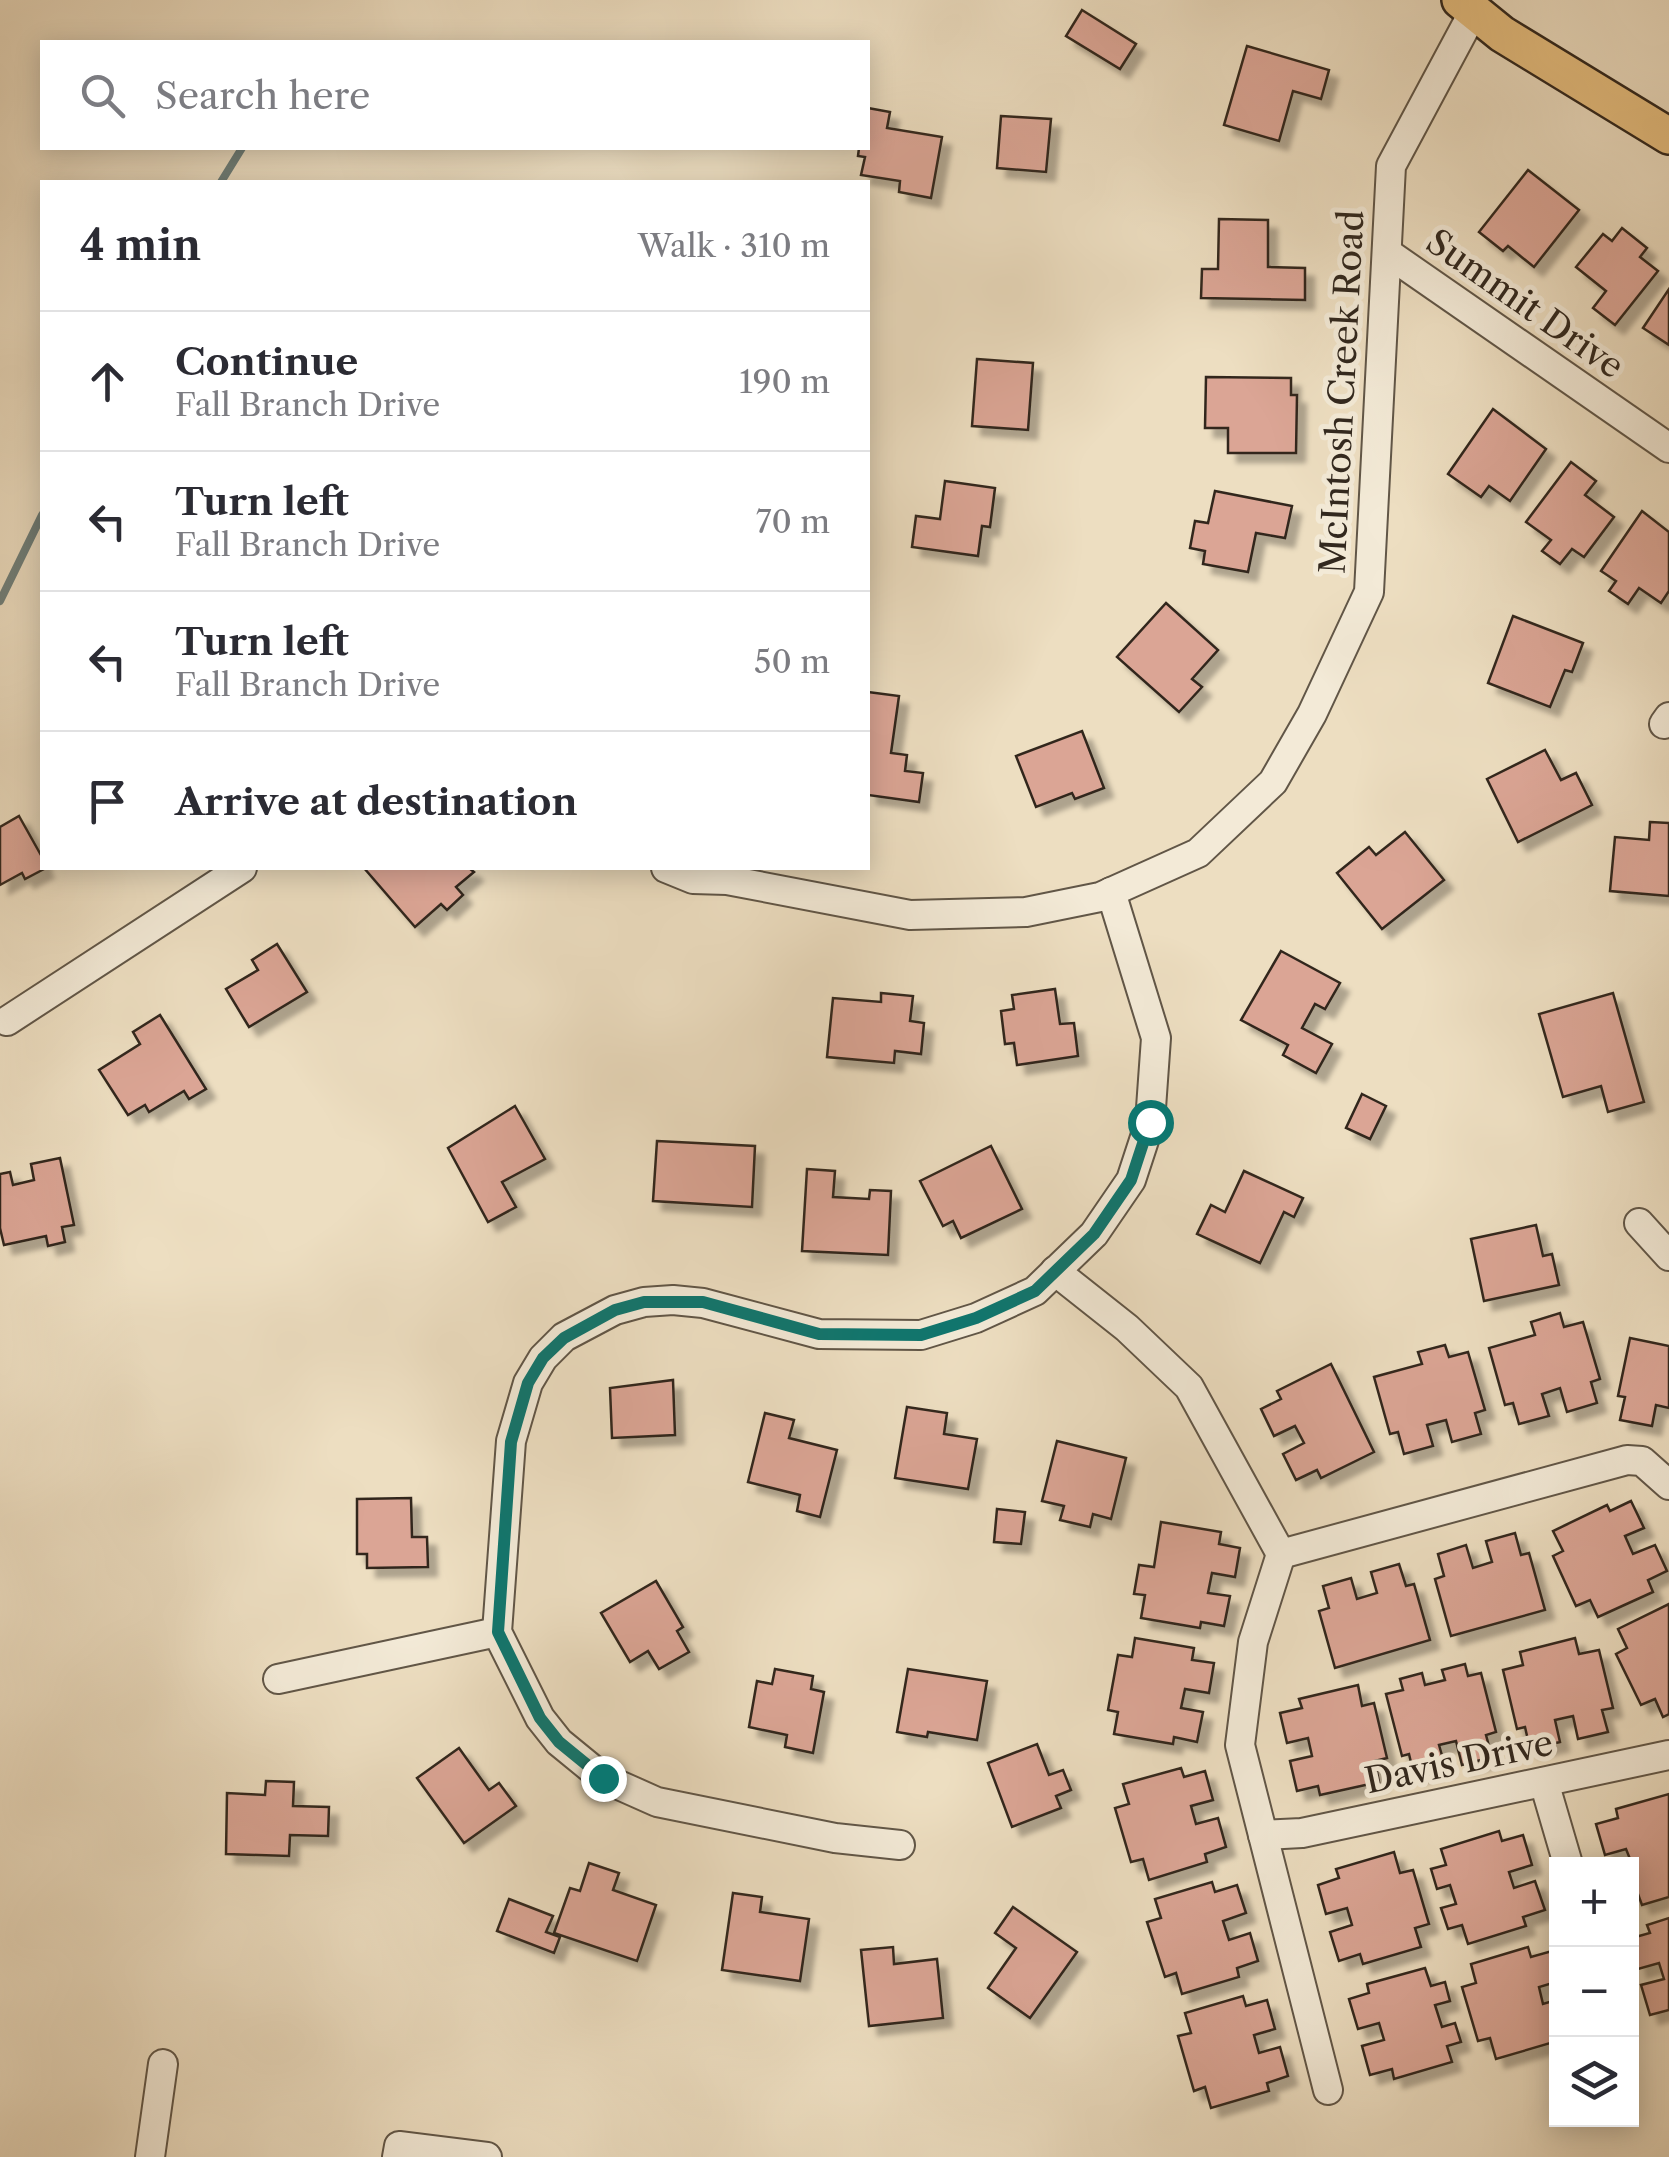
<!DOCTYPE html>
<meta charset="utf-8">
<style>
:root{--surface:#fff;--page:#f2f2f3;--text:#2b2b33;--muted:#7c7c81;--line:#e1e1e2}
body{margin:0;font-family:"Libre Caslon Text",serif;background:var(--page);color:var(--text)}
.controls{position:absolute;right:30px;bottom:30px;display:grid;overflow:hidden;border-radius:0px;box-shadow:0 5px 25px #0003}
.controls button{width:90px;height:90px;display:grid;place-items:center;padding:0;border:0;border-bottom:2px solid var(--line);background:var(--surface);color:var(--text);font:50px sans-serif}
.stop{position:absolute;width:30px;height:30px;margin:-22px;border:8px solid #0f766e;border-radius:50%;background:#fff}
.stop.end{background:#0f766e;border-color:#fff;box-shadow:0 2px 10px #0008}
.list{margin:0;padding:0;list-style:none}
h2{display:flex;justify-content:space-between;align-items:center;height:130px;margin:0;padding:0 40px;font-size:42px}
h2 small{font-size:32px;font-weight:400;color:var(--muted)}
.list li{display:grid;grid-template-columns:65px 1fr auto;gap:30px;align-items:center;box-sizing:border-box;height:140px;padding:0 40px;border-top:2px solid var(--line)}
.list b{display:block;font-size:38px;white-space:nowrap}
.list p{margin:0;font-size:32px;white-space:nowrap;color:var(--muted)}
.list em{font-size:32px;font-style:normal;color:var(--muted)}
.icon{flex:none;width:55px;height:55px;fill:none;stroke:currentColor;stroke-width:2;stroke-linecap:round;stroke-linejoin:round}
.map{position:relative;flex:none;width:1669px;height:2157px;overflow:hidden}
.search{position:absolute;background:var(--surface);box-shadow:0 5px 25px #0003;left:40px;top:40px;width:830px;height:110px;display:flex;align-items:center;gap:25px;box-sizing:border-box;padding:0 35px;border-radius:0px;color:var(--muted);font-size:38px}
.panel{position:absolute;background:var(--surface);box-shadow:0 5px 25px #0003;left:40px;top:180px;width:830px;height:690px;border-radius:0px}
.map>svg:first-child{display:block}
</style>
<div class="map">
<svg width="1669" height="2157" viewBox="0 0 1669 2157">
<defs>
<filter id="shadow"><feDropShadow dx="9" dy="9" stdDeviation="2.5" flood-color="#0004"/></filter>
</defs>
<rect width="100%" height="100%" fill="#eddec1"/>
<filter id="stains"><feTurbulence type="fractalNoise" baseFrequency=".002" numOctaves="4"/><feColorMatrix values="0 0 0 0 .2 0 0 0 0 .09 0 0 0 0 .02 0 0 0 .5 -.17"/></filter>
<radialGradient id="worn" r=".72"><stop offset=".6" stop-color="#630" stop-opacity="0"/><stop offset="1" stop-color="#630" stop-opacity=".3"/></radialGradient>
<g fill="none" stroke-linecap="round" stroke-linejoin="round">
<g stroke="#70807b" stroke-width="8">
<path d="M221,182L242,148"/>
<path d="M0,601L42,515"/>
</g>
</g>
<g fill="#dba595" stroke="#32281e" stroke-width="2.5" filter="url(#shadow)">
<path d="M1082,10L1136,44L1120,69L1066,36Z"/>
<path d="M1247,46L1329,70L1321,99L1293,91L1279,141L1224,125Z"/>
<path d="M868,108L890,112L887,128L942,137L931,198L899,192L900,181L861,175L865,157L858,156L859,148H868Z"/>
<path d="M1001,116L1051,119L1046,172L997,168Z"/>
<path d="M1528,170L1579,210L1534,267L1508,246L1503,251L1479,232Z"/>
<path d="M1219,219L1268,220V267L1305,268V300L1201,298L1202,269H1218Z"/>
<path d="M1622,228L1647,248L1640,257L1658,271L1615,325L1593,308L1606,291L1576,267L1603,234L1612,241Z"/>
<path d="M1669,289V345L1643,328Z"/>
<path d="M977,359L1033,363L1028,430L972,426Z"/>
<path d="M1206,377L1291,378V395H1297L1296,453H1228V428H1205Z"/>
<path d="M1493,409L1546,449L1510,501L1489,486L1481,497L1448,474Z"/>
<path d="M1571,462L1596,481L1585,495L1614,517L1584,557L1572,549L1560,564L1542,551L1551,540L1526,522Z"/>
<path d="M945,481L995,488L990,527L982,526L978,556L912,547L916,516L940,519Z"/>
<path d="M1215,491L1292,506L1285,538L1256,533L1248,572L1203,564L1205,551L1190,548L1195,521L1208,523Z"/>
<path d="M1642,511L1669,532V591L1661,603L1639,588L1628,604L1609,591L1616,581L1601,571Z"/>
<path d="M1166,603L1218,650L1192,679L1202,687L1179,712L1117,657Z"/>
<path d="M1513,616L1583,643L1572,672L1565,670L1550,707L1488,683Z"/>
<path d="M868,692L899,696L891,753L907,755L905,771L923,773L919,802L868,795Z"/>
<path d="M1082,731L1104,788L1075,799L1072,793L1036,807L1016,756Z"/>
<path d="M1545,750L1561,780L1576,773L1592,805L1518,842L1487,779Z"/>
<path d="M19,816L42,857V868H46L25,879L22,873L0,885V827Z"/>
<path d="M1650,822L1669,823V896L1610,891L1615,837L1649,840Z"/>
<path d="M1405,832L1444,880L1382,929L1337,873L1369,847L1376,855Z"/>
<path d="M364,868H469L474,872L456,887L463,895L447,910L441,904L415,927Z"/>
<path d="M277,944L307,992L249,1027L226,989L258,970L252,960Z"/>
<path d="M1281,951L1340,983L1325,1009L1315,1004L1302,1028L1332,1044L1316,1073L1283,1055L1288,1045L1241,1020Z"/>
<path d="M1055,989L1060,1024L1074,1023L1078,1056L1017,1065L1014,1043L1005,1044L1001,1011L1014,1009L1012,995Z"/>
<path d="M881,993L913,996L910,1021L924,1023L921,1054L895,1051L894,1063L827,1057L833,998L881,1002Z"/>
<path d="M1613,993L1644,1102L1608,1112L1601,1086L1563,1097L1539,1014Z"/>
<path d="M160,1015L206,1089L189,1099L184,1091L149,1112L145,1105L128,1115L99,1070L140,1044L133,1032Z"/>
<path d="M1362,1094L1386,1106L1370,1139L1346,1128Z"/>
<path d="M515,1106L545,1159L502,1182L516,1207L488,1222L448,1148Z"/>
<path d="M657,1141L755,1146L752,1207L653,1201Z"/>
<path d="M991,1146L1022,1209L961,1238L953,1221L943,1226L920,1181Z"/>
<path d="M60,1158L74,1225L62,1227L65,1242L48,1246L46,1236L4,1245L0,1228V1174L10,1172L13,1185L34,1180L31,1164Z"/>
<path d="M807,1169L835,1171L833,1197L869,1199L870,1190L891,1191L888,1255L802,1251Z"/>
<path d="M1244,1171L1303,1198L1294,1217L1284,1212L1260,1263L1197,1234L1211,1205L1225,1212Z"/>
<path d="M1536,1225L1543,1256L1552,1254L1559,1285L1484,1301L1471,1239Z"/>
<path d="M1560,1313L1564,1327L1583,1322L1600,1379L1591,1382L1597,1403L1567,1412L1560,1388L1542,1394L1549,1416L1519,1424L1513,1403L1505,1405L1489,1348L1535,1335L1531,1322Z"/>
<path d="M1630,1338L1669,1346V1408L1656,1405L1652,1426L1620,1420L1625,1397L1618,1396Z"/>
<path d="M1445,1345L1449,1357L1468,1352L1485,1410L1475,1413L1481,1434L1452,1442L1446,1420L1427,1425L1433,1446L1404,1454L1398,1432L1390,1434L1374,1377L1422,1364L1418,1352Z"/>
<path d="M1331,1364L1374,1452L1321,1478L1317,1470L1296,1480L1283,1454L1304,1443L1295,1426L1274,1436L1261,1409L1281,1399L1277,1391Z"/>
<path d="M673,1380L675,1435L612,1438L610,1388Z"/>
<path d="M907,1407L947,1413L944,1434L977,1439L968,1489L895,1478Z"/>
<path d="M765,1413L794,1420L789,1438L837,1450L820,1517L797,1511L800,1495L748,1482Z"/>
<path d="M1057,1441L1126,1458L1111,1519L1093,1514L1090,1527L1060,1520L1064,1506L1042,1501Z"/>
<path d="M411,1498L412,1537H427L428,1567L367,1568V1554H357V1499Z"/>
<path d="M1631,1501L1644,1528L1625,1536L1633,1554L1655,1545L1667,1571L1648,1580L1653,1592L1598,1617L1590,1600L1576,1606L1553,1556L1563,1551L1553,1531L1607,1505L1610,1511Z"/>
<path d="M997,1509L1025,1512L1021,1544L994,1542Z"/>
<path d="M1161,1522L1221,1532L1219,1544L1240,1548L1235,1577L1212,1573L1208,1593L1230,1596L1224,1626L1201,1622L1200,1628L1141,1618L1145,1595L1134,1594L1139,1565L1154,1567Z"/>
<path d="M1515,1533L1521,1555L1529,1553L1545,1610L1451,1636L1435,1579L1444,1576L1438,1554L1466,1545L1473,1568L1492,1562L1486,1541Z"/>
<path d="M1399,1564L1406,1586L1414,1584L1430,1640L1335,1668L1319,1611L1329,1608L1323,1586L1351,1578L1357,1599L1377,1593L1371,1572Z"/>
<path d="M656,1581L683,1627L677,1631L689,1652L659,1669L648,1651L630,1662L601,1613Z"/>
<path d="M1669,1604V1714L1663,1717L1655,1699L1641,1705L1616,1654L1627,1648L1618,1629Z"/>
<path d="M1135,1638L1194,1648L1192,1660L1214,1663L1209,1693L1185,1689L1181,1708L1203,1712L1197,1742L1174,1737L1173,1744L1114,1734L1118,1712L1108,1710L1118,1655L1132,1657Z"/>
<path d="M1575,1638L1579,1654L1599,1650L1613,1708L1602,1710L1608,1732L1578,1739L1573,1716L1555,1720L1560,1742L1530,1749L1525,1727L1517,1729L1503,1670L1523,1665L1520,1652Z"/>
<path d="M1465,1664L1468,1676L1481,1673L1496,1732L1486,1735L1492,1757L1462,1765L1456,1741L1439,1745L1445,1766L1414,1775L1409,1754L1402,1756L1386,1694L1403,1690L1400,1679L1422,1673L1425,1685L1445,1680L1442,1670Z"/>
<path d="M775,1669L813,1676L811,1689L824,1692L813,1753L785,1747L787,1735L749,1727L757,1681L772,1684Z"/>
<path d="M908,1669L987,1681L977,1740L928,1732L927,1737L897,1732Z"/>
<path d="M1358,1685L1362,1706L1374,1703L1387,1758L1375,1761L1379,1782L1320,1795L1318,1786L1297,1791L1290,1761L1312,1756L1308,1738L1287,1743L1280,1713L1302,1708L1299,1699Z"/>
<path d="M1037,1744L1049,1775L1063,1770L1071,1790L1056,1796L1061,1808L1012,1827L988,1763Z"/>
<path d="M459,1748L489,1790L499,1783L516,1806L464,1843L417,1778Z"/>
<path d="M1181,1768L1184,1777L1205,1771L1213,1800L1191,1806L1196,1824L1218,1818L1226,1847L1205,1854L1207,1862L1149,1880L1143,1859L1131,1862L1115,1808L1129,1804L1123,1784Z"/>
<path d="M266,1781L294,1782L293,1806L329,1807L328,1836L290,1835L289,1856L226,1854L227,1793L265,1795Z"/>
<path d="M1669,1794V1897L1642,1905L1638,1894L1632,1896V1864L1626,1849L1605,1855L1596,1824L1618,1818L1616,1809Z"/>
<path d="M1499,1831L1502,1841L1523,1835L1532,1865L1509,1872L1514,1888L1535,1881L1545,1910L1523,1917L1526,1926L1468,1944L1462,1925L1448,1929L1441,1908L1456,1904L1450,1885L1437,1889L1431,1869L1446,1865L1441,1849Z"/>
<path d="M1394,1852L1400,1873L1413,1870L1429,1924L1415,1928L1421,1947L1363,1964L1360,1954L1339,1961L1330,1932L1352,1925L1347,1908L1326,1914L1318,1885L1339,1878L1336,1869Z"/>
<path d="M589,1863L619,1873L613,1890L656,1905L637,1961L554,1933L570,1888L580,1891Z"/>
<path d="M1212,1882L1215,1892L1237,1885L1246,1913L1223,1921L1229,1940L1250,1933L1258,1961L1237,1968L1239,1977L1182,1994L1176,1973L1165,1977L1147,1922L1161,1918L1155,1899Z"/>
<path d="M733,1893L762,1897L760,1912L809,1919L800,1981L722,1970Z"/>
<path d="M509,1899L553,1916L546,1932L560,1937L554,1953L497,1931Z"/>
<path d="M1013,1907L1077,1952L1030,2018L988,1988L1016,1948L995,1933Z"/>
<path d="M1669,1918V2010L1650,2015L1641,1985L1664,1979L1659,1963L1638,1969L1632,1938L1650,1933L1647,1925Z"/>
<path d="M893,1947L894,1964L937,1959L943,2018L869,2026L861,1950Z"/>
<path d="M1528,1947L1531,1957L1552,1951L1556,1965V1982L1539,1987L1543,2004L1556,2000V2032L1552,2033L1554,2042L1496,2059L1490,2038L1478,2041L1462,1987L1476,1983L1471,1964Z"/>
<path d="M1425,1968L1431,1986L1445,1982L1450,2001L1435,2005L1442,2027L1455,2023L1461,2042L1447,2046L1452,2062L1394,2079L1392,2069L1370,2075L1362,2046L1384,2040L1379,2023L1358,2029L1349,1999L1369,1993L1367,1984Z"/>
<path d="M1243,1996L1246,2006L1267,2000L1275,2029L1254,2035L1259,2053L1280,2047L1288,2076L1267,2083L1269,2091L1211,2108L1205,2087L1194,2091L1178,2036L1191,2033L1185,2013Z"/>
</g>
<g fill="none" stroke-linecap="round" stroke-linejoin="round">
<g stroke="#615647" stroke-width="32">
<g id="minor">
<path d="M1389,254L1669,448"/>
<path d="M1664,724L1669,717"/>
<path d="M666,868L693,879L727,880L910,915L1026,912L1100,897L1198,853L1273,782L1312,714L1369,592L1391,166L1474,11"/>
<path d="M7,1021L242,868"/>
<path d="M1639,1223L1669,1256"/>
<path d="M1055,1271L1127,1328L1189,1387L1281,1554"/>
<path d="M278,1679L497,1632"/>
<path d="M1544,1782L1568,1864"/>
<path d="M1263,1835L1302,1833L1669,1755"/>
<path d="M900,1845L835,1838L657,1802L603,1778L559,1742L540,1718L497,1632L511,1441L528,1383L543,1358L564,1337L615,1310L644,1302L673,1300L703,1303L819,1334L921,1335L976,1318L1035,1291L1094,1234L1131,1180L1150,1122L1156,1038L1111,892"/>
<path d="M1328,2090L1240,1745L1253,1642L1281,1554L1627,1460L1642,1461L1669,1485"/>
<path d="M150,2157L163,2064"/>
<path d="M397,2157L399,2146L487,2157"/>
</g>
</g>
<g stroke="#32281e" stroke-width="40">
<path id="major" d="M1460,0L1502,34L1669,136"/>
</g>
<use href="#minor" stroke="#f3ead7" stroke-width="28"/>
<use href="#major" stroke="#e6bf80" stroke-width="35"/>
</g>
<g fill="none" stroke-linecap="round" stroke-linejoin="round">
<path stroke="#0f766e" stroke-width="12" d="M603,1778L559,1742L540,1718L498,1632L511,1442L528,1383L543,1358L564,1338L615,1310L644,1302H703L819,1334L921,1335L976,1318L1035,1291L1094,1234L1131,1180L1150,1122"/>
</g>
<g text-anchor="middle" stroke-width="10" stroke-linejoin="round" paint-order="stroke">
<g font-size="35" fill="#32281e" stroke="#f3ead7">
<text transform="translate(1525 304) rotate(35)" y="12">Summit Drive</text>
<text transform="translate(1342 392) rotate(-87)" y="12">McIntosh Creek Road</text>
<text transform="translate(1459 1762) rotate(-12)" y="12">Davis Drive</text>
</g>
</g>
<rect width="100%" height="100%" filter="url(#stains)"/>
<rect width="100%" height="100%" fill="url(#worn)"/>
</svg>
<div class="controls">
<button>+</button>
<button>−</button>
<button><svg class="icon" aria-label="layers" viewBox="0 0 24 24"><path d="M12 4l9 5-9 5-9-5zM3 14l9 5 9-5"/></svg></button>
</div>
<div class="stop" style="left:1150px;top:1122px"></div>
<div class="stop end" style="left:603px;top:1778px"></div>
<div class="search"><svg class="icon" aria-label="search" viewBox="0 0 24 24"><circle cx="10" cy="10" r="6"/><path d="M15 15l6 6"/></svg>Search here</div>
<section class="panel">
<h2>4 min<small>Walk · 310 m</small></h2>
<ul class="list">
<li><svg class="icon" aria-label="ahead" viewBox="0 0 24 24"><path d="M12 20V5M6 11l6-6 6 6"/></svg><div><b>Continue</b><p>Fall Branch Drive</p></div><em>190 m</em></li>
<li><svg class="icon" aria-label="left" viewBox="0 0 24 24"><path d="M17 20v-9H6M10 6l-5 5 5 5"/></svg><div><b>Turn left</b><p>Fall Branch Drive</p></div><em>70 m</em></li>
<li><svg class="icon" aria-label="left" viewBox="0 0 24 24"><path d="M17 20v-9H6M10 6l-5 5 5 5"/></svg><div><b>Turn left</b><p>Fall Branch Drive</p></div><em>50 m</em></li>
<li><svg class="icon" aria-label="arrive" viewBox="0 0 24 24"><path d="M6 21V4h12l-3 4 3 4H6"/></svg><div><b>Arrive at destination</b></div></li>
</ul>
</section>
</div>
